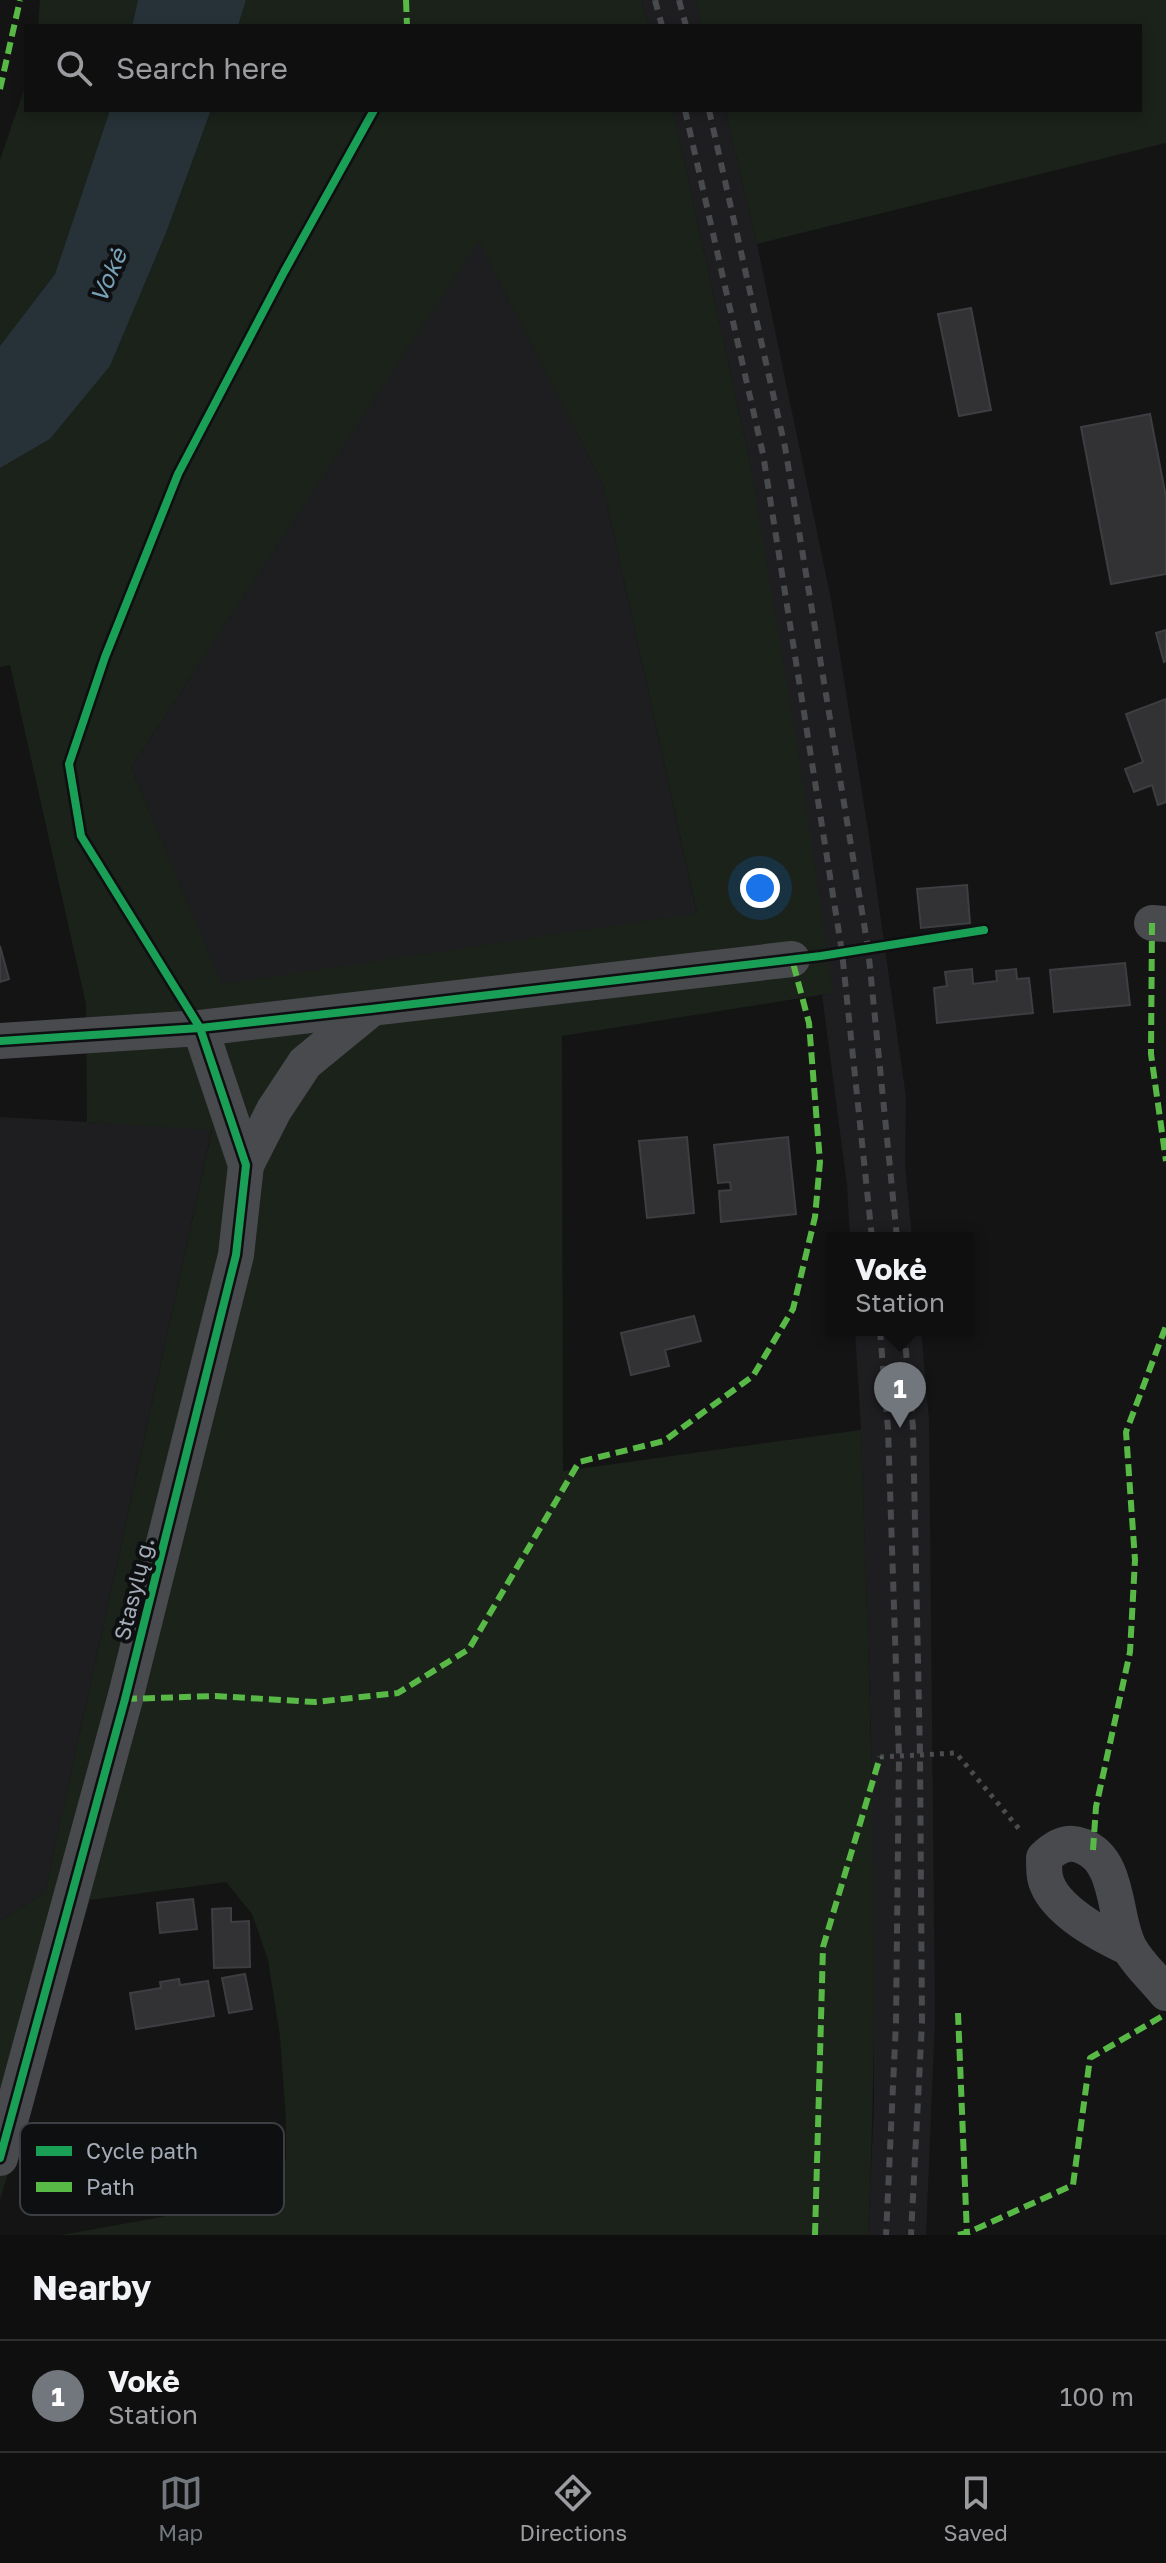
<!DOCTYPE html>
<meta charset="utf-8">
<style>
:root{--surface:#0f0f10;--page:#1d1d1e;--text:#f1f3f6;--muted:#9b9c9f;--line:#2f2f30;--accent:#72777e}
body{margin:0;font-family:"Golos Text",sans-serif;background:var(--page);color:var(--text)}
.you{position:absolute;left:760px;top:888px;width:28px;height:28px;margin:-20px;border:6px solid #fff;border-radius:50%;background:#1a73e8;box-shadow:0 0 0 12px #1a73e833}
.badge{display:grid;place-items:center;width:52px;height:52px;border-radius:50%;background:var(--accent);color:#fff;font-size:26px;font-weight:700}
.pin{position:absolute;translate:-50% -66px;filter:drop-shadow(0 2px 4px #0008)}
.pin::after{content:'';position:absolute;top:42px;width:28px;height:24px;background:inherit;clip-path:polygon(0 0,100% 0,50% 100%)}
.popup{position:absolute;left:826px;top:1232px;width:148px;height:104px;box-sizing:border-box;display:grid;place-content:center;border-radius:0px;background:var(--surface);filter:drop-shadow(0 2px 6px #0005);font-size:26px;white-space:nowrap;color:var(--muted)}
.popup b{font-size:30px;color:var(--text)}
.popup::after{content:'';position:absolute;left:50%;top:100%;margin-left:-16px;border:16px solid transparent;border-top-color:var(--surface)}
.list{margin:0;padding:0;list-style:none}
h2{display:flex;justify-content:space-between;align-items:center;height:104px;margin:0;padding:0 32px;font-size:34px}
h2 small{font-size:26px;font-weight:400;color:var(--muted)}
.list li{display:grid;grid-template-columns:52px 1fr auto;gap:24px;align-items:center;box-sizing:border-box;height:112px;padding:0 32px;border-top:2px solid var(--line)}
.list b{display:block;font-size:30px;white-space:nowrap}
.list p{margin:0;font-size:26px;white-space:nowrap;color:var(--muted)}
.list em{font-size:26px;font-style:normal;color:var(--muted)}
.icon{flex:none;width:44px;height:44px;fill:none;stroke:currentColor;stroke-width:2;stroke-linecap:round;stroke-linejoin:round}
.map{position:relative;flex:none;width:1166px;height:2235px;overflow:hidden}
.search{position:absolute;background:var(--surface);box-shadow:0 4px 12px #0003;left:24px;right:24px;top:24px;height:88px;display:flex;align-items:center;gap:20px;box-sizing:border-box;padding:0 28px;border-radius:0px;color:var(--muted);font-size:30px}
.sheet{height:216px;background:var(--surface)}
nav{display:flex;justify-content:space-around;align-items:center;box-sizing:border-box;height:112px;border-top:2px solid var(--line);background:var(--surface);font-size:22px;color:var(--muted)}
nav a{display:grid;justify-items:center;gap:4px}
nav .on{color:var(--accent)}
.map>svg:first-child{display:block}
</style>
<div class="map">
<svg width="1166" height="2235" viewBox="0 0 1166 2235">
<rect width="100%" height="100%" fill="#141415"/>
<g fill="#1e1e21">
<path d="M641,0H695L702,26H649Z"/>
<path d="M673,110H725L757,244L831,599L869,836L906,1097L905,1164L912,1238H850L847,1185L822,995L832,993L749,458Z"/>
<path d="M479,240L603,485L697,914L222,985L131,767Z"/>
<path d="M0,1117L212,1129L45,1892L0,1921Z"/>
<path d="M855,1330H921L929,1419L935,2018L926,2235H868L874,2105L871,1735L861,1430Z"/>
</g>
<g fill="#1a221a" fill-rule="evenodd">
<path d="M40,0H138L132,26H38Z"/>
<path d="M246,0H641L649,26H238Z"/>
<path d="M695,0H1166V143L757,244L725,110H1140V26H702Z"/>
<path d="M26,84V110H110L55,274L0,346V160Z"/>
<path d="M211,110H673L749,458L800,764L833,993L562,1036L563,1471L861,1430C870,1698 881,1967 868,2235H61L162,2217L267,2188L281,2176L286,2159V2120L280,2036L268,1960L252,1914L226,1882L90,1900L0,2200V1921L45,1892L212,1130L87,1122L86,1004L10,665L0,667V468L50,439L110,366L166,233ZM479,241L603,485L697,913L222,984L131,767Z"/>
</g>
<g fill="#263238">
<path d="M138,0H246L238,26H132Z"/>
<path d="M110,110H211L166,233L110,366L50,439L0,468V346L55,274Z"/>
</g>
<g fill="#323234" stroke="#3d3e41" stroke-width="2">
<path d="M971,308L991,410L959,416L938,314Z"/>
<path d="M1150,414L1166,497V574L1111,584L1081,427Z"/>
<path d="M1166,630V661L1164,662L1156,633Z"/>
<path d="M1166,699V802L1158,805L1152,785L1134,792L1125,769L1143,762L1126,714Z"/>
<path d="M967,885L970,923L921,928L917,889Z"/>
<path d="M0,946L9,979L0,982Z"/>
<path d="M1125,963L1130,1005L1054,1012L1050,970Z"/>
<path d="M972,969L973,984L997,981L996,971L1016,969L1017,979L1029,978L1033,1013L937,1023L934,988L947,986L945,972Z"/>
<path d="M687,1137L694,1213L647,1218L639,1141Z"/>
<path d="M788,1137L796,1214L721,1222L719,1191L731,1190L730,1182L718,1183L714,1145Z"/>
<path d="M694,1316L701,1341L665,1350L669,1366L631,1375L621,1333Z"/>
<path d="M193,1899L197,1929L160,1933L157,1903Z"/>
<path d="M231,1908V1922L249,1921L250,1967L214,1968L212,1909Z"/>
<path d="M245,1974L252,2009L229,2013L222,1978Z"/>
<path d="M179,1979L180,1985L208,1981L214,2016L136,2029L130,1993L161,1988L160,1982Z"/>
</g>
<g fill="none" stroke-linecap="round" stroke-linejoin="round">
<g stroke="#4a4c4f" stroke-width="5" stroke-dasharray="4 6" stroke-linecap="butt">
<path d="M828,955L892,944"/>
<path d="M880,1757L956,1753L1020,1830"/>
</g>
<g stroke="#484a4e" stroke-width="36">
<path d="M1152,923L1166,924"/>
<path d="M0,1041L200,1028L792,959"/>
<path d="M246,1165L274,1110L305,1063L371,1009"/>
<path d="M1129,1948C1103,1936 1051,1909 1045,1877C1044,1872 1044,1864 1044,1858C1055,1847 1067,1840 1082,1846C1121,1860 1113,1920 1130,1949C1139,1965 1155,1979 1166,1993"/>
<path d="M0,2158L125,1699L236,1255L246,1165L200,1028"/>
</g>
<g stroke="#484a4d" stroke-width="6" stroke-dasharray="10 8" stroke-linecap="butt">
<path d="M655,0L662,26"/>
<path d="M679,0L686,26"/>
<path d="M685,110L763,454L842,952L872,1238"/>
<path d="M709,110L785,447L868,948L897,1238"/>
<path d="M880,1330L888,1429L899,1756L896,2022L886,2235"/>
<path d="M904,1330L913,1428L920,1755L922,2023L911,2235"/>
</g>
<g stroke="#58b947" stroke-width="6" stroke-dasharray="12 6" stroke-linecap="butt">
<path d="M406,0L407,26"/>
<path d="M0,89L20,0"/>
<path d="M1152,923L1151,1054L1166,1161"/>
<path d="M125,1699L215,1696L315,1702L398,1693L469,1649L579,1462L664,1441L753,1376L793,1309L815,1217L820,1162L809,1023L792,959"/>
<path d="M1093,1850L1096,1807L1130,1652L1135,1560L1126,1432L1166,1326"/>
<path d="M958,2013L967,2235"/>
<path d="M815,2235L823,1947L880,1757"/>
<path d="M958,2235L967,2233L1073,2185L1090,2058L1166,2014"/>
</g>
<g stroke="#0e0f11" stroke-width="13">
<g id="cycleway">
<path d="M0,1041L200,1028L371,1009L821,956L984,930"/>
<path d="M0,2158L125,1699L236,1255L246,1165L200,1028L81,836L69,764L105,657L178,474L284,272L374,110"/>
</g>
</g>
<use href="#cycleway" stroke="#1a9f57" stroke-width="8"/>
</g>
<g text-anchor="middle" stroke-width="8" stroke-linejoin="round" paint-order="stroke">
<g font-size="22" fill="#a4acb7" stroke="#0e0f11">
<text transform="translate(134 1589) rotate(-76)" y="8">Stasylų g.</text>
</g>
<g font-size="24" font-style="italic" fill="#77a1b6" stroke="#0e0f11">
<text transform="translate(109 276) rotate(-66)" y="8">Vokė</text>
</g>
</g>
<rect x="20" y="2123" width="264" height="92" rx="12" fill="#0e0f11" stroke="#3b3e43" stroke-width="2"/>
<rect x="36" y="2146" width="36" height="10" fill="#1a9f57"/>
<rect x="36" y="2182" width="36" height="10" fill="#58b947"/>
<g font-size="22" fill="#a4acb7">
<text x="86" y="2159">Cycle path</text>
<text x="86" y="2195">Path</text>
</g>
</svg>
<div class="you"></div>
<div class="pin badge" style="left:900px;top:1428px">1</div>
<div class="popup"><b>Vokė</b>Station</div>
<div class="search"><svg class="icon" aria-label="search" viewBox="0 0 24 24"><circle cx="10" cy="10" r="6"/><path d="M15 15l6 6"/></svg>Search here</div>
</div>
<section class="sheet">
<h2>Nearby<small></small></h2>
<ul class="list">
<li><span class="badge">1</span><div><b>Vokė</b><p>Station</p></div><em>100 m</em></li>
</ul>
</section>
<nav>
<a class="on"><svg class="icon" aria-label="map" viewBox="0 0 24 24"><path d="M3 6l6-2 6 2 6-2v14l-6 2-6-2-6 2zM9 4v14M15 6v14"/></svg>Map</a>
<a><svg class="icon" aria-label="directions" viewBox="0 0 24 24"><path d="M12 3l9 9-9 9-9-9zM9 14v-3h6M13 9l2 2-2 2"/></svg>Directions</a>
<a><svg class="icon" aria-label="saved" viewBox="0 0 24 24"><path d="M7 4h10v16l-5-4-5 4z"/></svg>Saved</a>
</nav>
